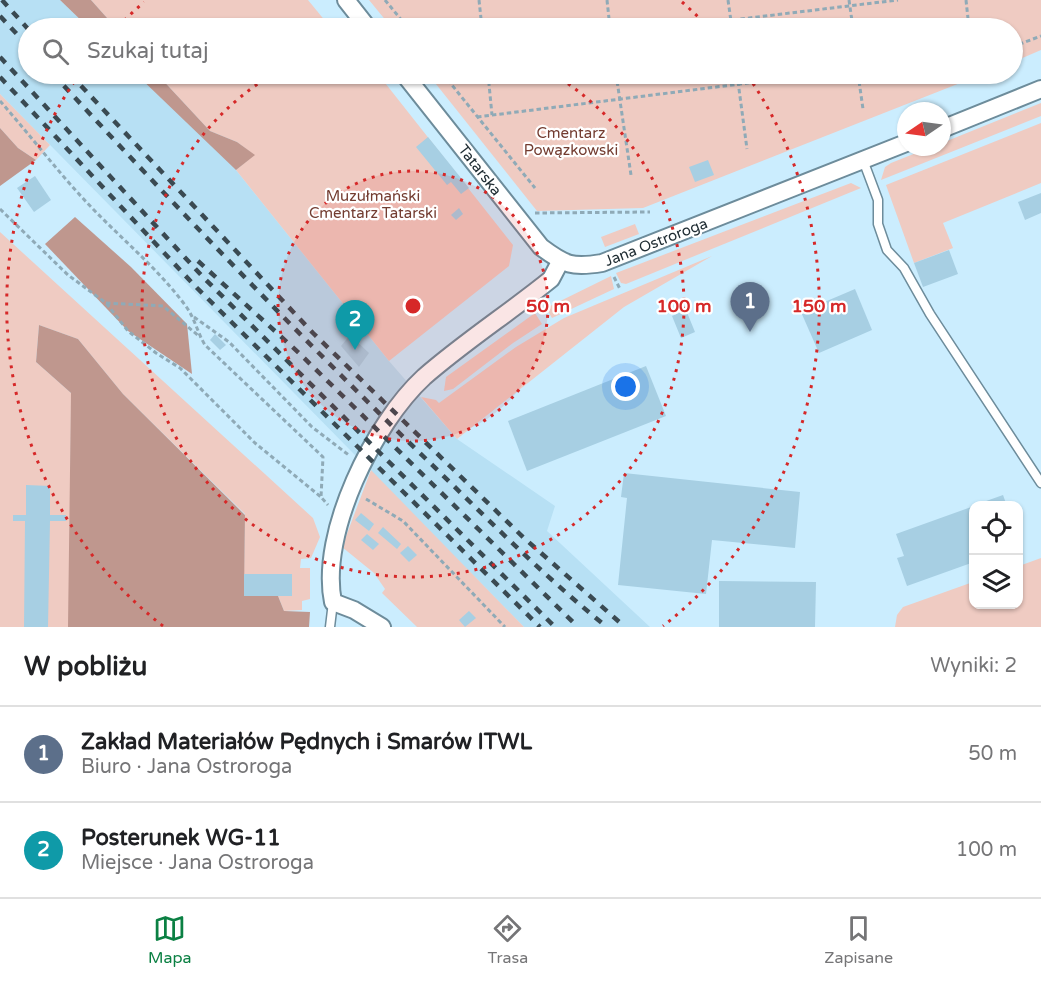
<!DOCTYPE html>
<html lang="pl">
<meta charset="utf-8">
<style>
:root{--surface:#fff;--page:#f6f6f6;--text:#202124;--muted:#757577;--line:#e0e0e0;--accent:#0b8043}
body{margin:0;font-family:"Varela Round",sans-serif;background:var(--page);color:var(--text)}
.controls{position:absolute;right:18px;bottom:18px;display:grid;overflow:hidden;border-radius:12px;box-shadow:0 2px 4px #0004}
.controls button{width:54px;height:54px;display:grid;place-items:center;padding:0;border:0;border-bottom:2px solid var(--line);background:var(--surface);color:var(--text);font:30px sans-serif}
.compass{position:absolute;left:897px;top:102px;width:54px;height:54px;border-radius:50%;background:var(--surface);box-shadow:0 2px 4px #0004;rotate:257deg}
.you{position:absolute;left:626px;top:387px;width:21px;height:21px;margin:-15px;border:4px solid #fff;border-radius:50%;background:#1a73e8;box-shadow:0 0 0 9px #1a73e833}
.badge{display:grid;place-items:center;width:39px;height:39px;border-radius:50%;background:var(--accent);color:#fff;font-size:20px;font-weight:700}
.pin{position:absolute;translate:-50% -50px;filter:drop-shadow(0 2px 3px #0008)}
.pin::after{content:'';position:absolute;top:32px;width:21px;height:18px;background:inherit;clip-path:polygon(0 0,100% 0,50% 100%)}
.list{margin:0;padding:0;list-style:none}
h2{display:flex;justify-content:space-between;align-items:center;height:78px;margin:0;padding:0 24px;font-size:26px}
h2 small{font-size:20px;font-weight:400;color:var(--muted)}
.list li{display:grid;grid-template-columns:39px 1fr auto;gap:18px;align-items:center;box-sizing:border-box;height:96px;padding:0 24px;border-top:2px solid var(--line)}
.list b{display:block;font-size:22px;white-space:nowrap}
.list p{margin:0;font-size:20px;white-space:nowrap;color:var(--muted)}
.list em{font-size:20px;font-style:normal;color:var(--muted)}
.icon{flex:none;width:33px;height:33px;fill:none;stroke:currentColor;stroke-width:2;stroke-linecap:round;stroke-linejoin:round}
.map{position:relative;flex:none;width:1041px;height:627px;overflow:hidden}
.search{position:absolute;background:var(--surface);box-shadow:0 2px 4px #0004;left:18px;right:18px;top:18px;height:66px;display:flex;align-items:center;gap:15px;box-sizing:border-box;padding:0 21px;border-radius:33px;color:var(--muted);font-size:22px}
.sheet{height:270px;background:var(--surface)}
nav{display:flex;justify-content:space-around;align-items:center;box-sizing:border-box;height:84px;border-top:2px solid var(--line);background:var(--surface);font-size:16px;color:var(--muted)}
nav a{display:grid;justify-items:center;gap:3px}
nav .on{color:var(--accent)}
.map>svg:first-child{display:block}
</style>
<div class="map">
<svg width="1041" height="627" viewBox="0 0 1041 627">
<rect width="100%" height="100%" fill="#cbedfe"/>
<path fill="#b7e0f4" d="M0,0H60L89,28H28V74H136L208,142L236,170L389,361L457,439L555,506L547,531L650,627H524L0,94Z"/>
<g fill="#efcbc2">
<path d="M91,0H308L331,28H116Z"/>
<path d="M369,0H1041V50L1013,62L1012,28H392Z"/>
<path d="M157,74H378L513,245L509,266L389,361L236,170L254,155L237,142L210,131Z"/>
<path d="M428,74H983L643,208L537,211Z"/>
<path d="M0,94L50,145L36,160L18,148L0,128Z"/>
<path d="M1041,103V116L881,180L885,167L891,163L931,147H942V143Z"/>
<path d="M1041,123V183L943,223L953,248L914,263L886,185Z"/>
<path d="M851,183L861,188L626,284L621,283L616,273Z"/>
<path d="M635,224L639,234L605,247L601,237Z"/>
<path d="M0,232L313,518L320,537L311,558L301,559L300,568H310V599L302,601V610L284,611L278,596H292V574H244L245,514L123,394L78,339L39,325L36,362L71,393L70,627H0Z"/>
<path d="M712,256L624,307L457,439L421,397L436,400L439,403L516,347L564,318Z"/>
<path d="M611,276L614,289L552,318L546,308Z"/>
<path d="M535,313L542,324L513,343L453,389L444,391L446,377Z"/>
<path d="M371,470L524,627H417L382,593L385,589L374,573L342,547Z"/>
<path d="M1041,558V627H895L897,615L903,607L973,582L974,604H1018L1019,566Z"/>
</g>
<g fill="#bf978e">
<path d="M60,0H91L116,28H89Z"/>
<path d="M136,74H157L210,131L237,142L255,155L236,170Z"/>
<path d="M0,128L18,148L36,160L0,186Z"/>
<path d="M75,217L131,267L187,324L192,374L128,331L45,244Z"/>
<path d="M39,325L78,339L123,394L245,515L244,595L278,596L284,611L310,612L309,627H68L71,393L36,362Z"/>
</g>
<g fill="#a7cfe3">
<path d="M428,137L469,188L461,194L451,182L447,185L416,147Z"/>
<path d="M708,160L714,175L695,182L689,167Z"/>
<path d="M35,176L51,200L34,212L17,188Z"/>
<path d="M1041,193V213L1025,220L1018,202Z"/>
<path d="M459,208L463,214L456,220L451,215Z"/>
<path d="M949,250L958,274L923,287L914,263Z"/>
<path d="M855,289L872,330L819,353L801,312Z"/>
<path d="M686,310L695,332L681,338L672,316Z"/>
<path d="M215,334L226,345L220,350L210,340Z"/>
<path d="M350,335L369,353L359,367L341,346Z"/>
<path d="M646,366L666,416L527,471L508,421Z"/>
<path d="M624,473L800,492L795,548L712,540L706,594L618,585L627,498L621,497Z"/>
<path d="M26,485L50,486V515H66V521H50L48,627H24L25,521H13V515H26Z"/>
<path d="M1003,495L1007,506H975V505Z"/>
<path d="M974,506V562L907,586L897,558L904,556L896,534Z"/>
<path d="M361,513L374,524L369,531L355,520Z"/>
<path d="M383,527L401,544L397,549L378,533Z"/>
<path d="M367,534L379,544L373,550L361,540Z"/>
<path d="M408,546L417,555L409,562L400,553Z"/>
<rect x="244" y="574" width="48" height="22"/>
<path d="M719,581L816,582L815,627H719Z"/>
<path d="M469,611L476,618L465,627L459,620Z"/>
</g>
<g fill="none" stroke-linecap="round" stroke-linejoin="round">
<g stroke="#6d8c9b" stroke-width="11">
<g id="lane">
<path d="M863,160L878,200V224L887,250L904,268L930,314L1041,483"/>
<path d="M330,627L333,602"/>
</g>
</g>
<g stroke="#6d8c9b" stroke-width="20">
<g id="street">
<path d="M346,0L368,28"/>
<path d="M404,74L541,247C565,265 572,268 602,263L906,143"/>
<path d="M942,129L1041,89"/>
<path d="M382,627L354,610L333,602C319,533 374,423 424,377C464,342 509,313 551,279L560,262"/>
</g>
</g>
<g stroke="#8faab7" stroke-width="3" stroke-dasharray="4.5 3" stroke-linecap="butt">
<path d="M385,0L408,28"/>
<path d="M479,0L482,28"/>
<path d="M607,0L610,28"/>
<path d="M728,0L732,28"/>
<path d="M849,0L853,28"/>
<path d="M966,0L969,28"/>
<path d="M666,28L898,0"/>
<path d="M1012,47L1041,36"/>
<path d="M443,74L535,188"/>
<path d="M488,74L492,115"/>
<path d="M616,74L631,175"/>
<path d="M737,74L747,149"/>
<path d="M858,74L863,109"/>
<path d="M0,101C31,136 60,175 93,209C124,241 158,269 185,305C195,318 197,332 205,345L323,457L321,497L328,505"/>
<path d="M477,117L820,74"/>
<path d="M0,209L68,275L106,303L128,331L156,353L180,368L255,443L321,497"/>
<path d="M535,213L650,212"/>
<path d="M614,277L620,289"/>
<path d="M106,303L163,306L200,337"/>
<path d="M194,317L229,342L312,427L350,456"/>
<path d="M366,499L403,521L505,627"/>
</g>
<use href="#lane" stroke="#fff" stroke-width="8"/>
<use href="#street" stroke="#fff" stroke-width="16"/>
<g stroke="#3a4a52" stroke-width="4.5" stroke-dasharray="8 8" stroke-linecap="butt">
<path d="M2,0L28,29"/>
<path d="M0,16L28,46"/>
<path d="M0,57L203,277L555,627"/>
<path d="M53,74C174,205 296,333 425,458C484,515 542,575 607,627"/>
<path d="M70,74L313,333L524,538L625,627"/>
<path d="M0,77L196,287L540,627"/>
<path d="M198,261L299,353L578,627"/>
</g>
</g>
<circle cx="413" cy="306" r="135" fill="#d62828" fill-opacity=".12"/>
<g fill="none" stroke="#d62828" stroke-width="3" stroke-dasharray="3 6">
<circle cx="413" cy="306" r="135"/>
<path d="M553 74A271 271 0 1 1 273 74"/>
<path d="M163 626A406 406 0 0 1 78 76M118 27A406 406 0 0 1 144 2M682 2A406 406 0 0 1 708 27M748 76A406 406 0 0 1 663 626"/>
</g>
<g text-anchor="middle" stroke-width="4.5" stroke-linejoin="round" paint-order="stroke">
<g font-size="15" fill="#733c30" stroke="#fff">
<text x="571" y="138">Cmentarz<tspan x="571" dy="17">Powązkowski</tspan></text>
<text x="373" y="201">Muzułmański<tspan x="373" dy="17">Cmentarz Tatarski</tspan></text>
</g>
<g font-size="15" fill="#202d33" stroke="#fff">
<text transform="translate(480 170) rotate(52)" y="5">Tatarska</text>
<text transform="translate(656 242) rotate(-21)" y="5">Jana Ostroroga</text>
</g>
</g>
<circle cx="413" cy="306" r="9" fill="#d62828" stroke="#fff" stroke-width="3"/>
<g font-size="18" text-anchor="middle" font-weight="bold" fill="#d62828" stroke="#fff" stroke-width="4.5" stroke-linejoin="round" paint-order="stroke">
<text x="548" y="312">50 m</text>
<text x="684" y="312">100 m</text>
<text x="819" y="312">150 m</text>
</g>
</svg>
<div class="controls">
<button><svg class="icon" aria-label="locate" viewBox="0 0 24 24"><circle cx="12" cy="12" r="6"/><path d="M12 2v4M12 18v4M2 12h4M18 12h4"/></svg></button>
<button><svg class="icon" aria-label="layers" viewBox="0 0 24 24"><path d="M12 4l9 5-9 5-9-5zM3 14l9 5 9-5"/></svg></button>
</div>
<svg class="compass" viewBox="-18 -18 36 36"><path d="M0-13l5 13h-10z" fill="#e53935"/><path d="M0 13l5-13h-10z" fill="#757577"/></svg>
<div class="you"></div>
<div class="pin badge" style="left:750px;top:332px;background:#5c6f8a">1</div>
<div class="pin badge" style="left:355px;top:350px;background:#0f9aa8">2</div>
<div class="search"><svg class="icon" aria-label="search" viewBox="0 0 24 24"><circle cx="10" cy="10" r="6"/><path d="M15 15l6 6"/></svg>Szukaj tutaj</div>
</div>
<section class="sheet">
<h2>W pobliżu<small>Wyniki: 2</small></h2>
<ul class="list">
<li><span class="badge" style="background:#5c6f8a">1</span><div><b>Zakład Materiałów Pędnych i Smarów ITWL</b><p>Biuro · Jana Ostroroga</p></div><em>50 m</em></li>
<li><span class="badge" style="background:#0f9aa8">2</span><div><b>Posterunek WG-11</b><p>Miejsce · Jana Ostroroga</p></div><em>100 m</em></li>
</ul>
</section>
<nav>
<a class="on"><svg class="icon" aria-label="map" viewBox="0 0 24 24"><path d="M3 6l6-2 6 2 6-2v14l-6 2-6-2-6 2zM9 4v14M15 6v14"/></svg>Mapa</a>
<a><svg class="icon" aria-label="directions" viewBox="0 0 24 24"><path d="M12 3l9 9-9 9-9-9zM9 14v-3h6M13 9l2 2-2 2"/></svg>Trasa</a>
<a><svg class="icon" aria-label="saved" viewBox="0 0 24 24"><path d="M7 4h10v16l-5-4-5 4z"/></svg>Zapisane</a>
</nav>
